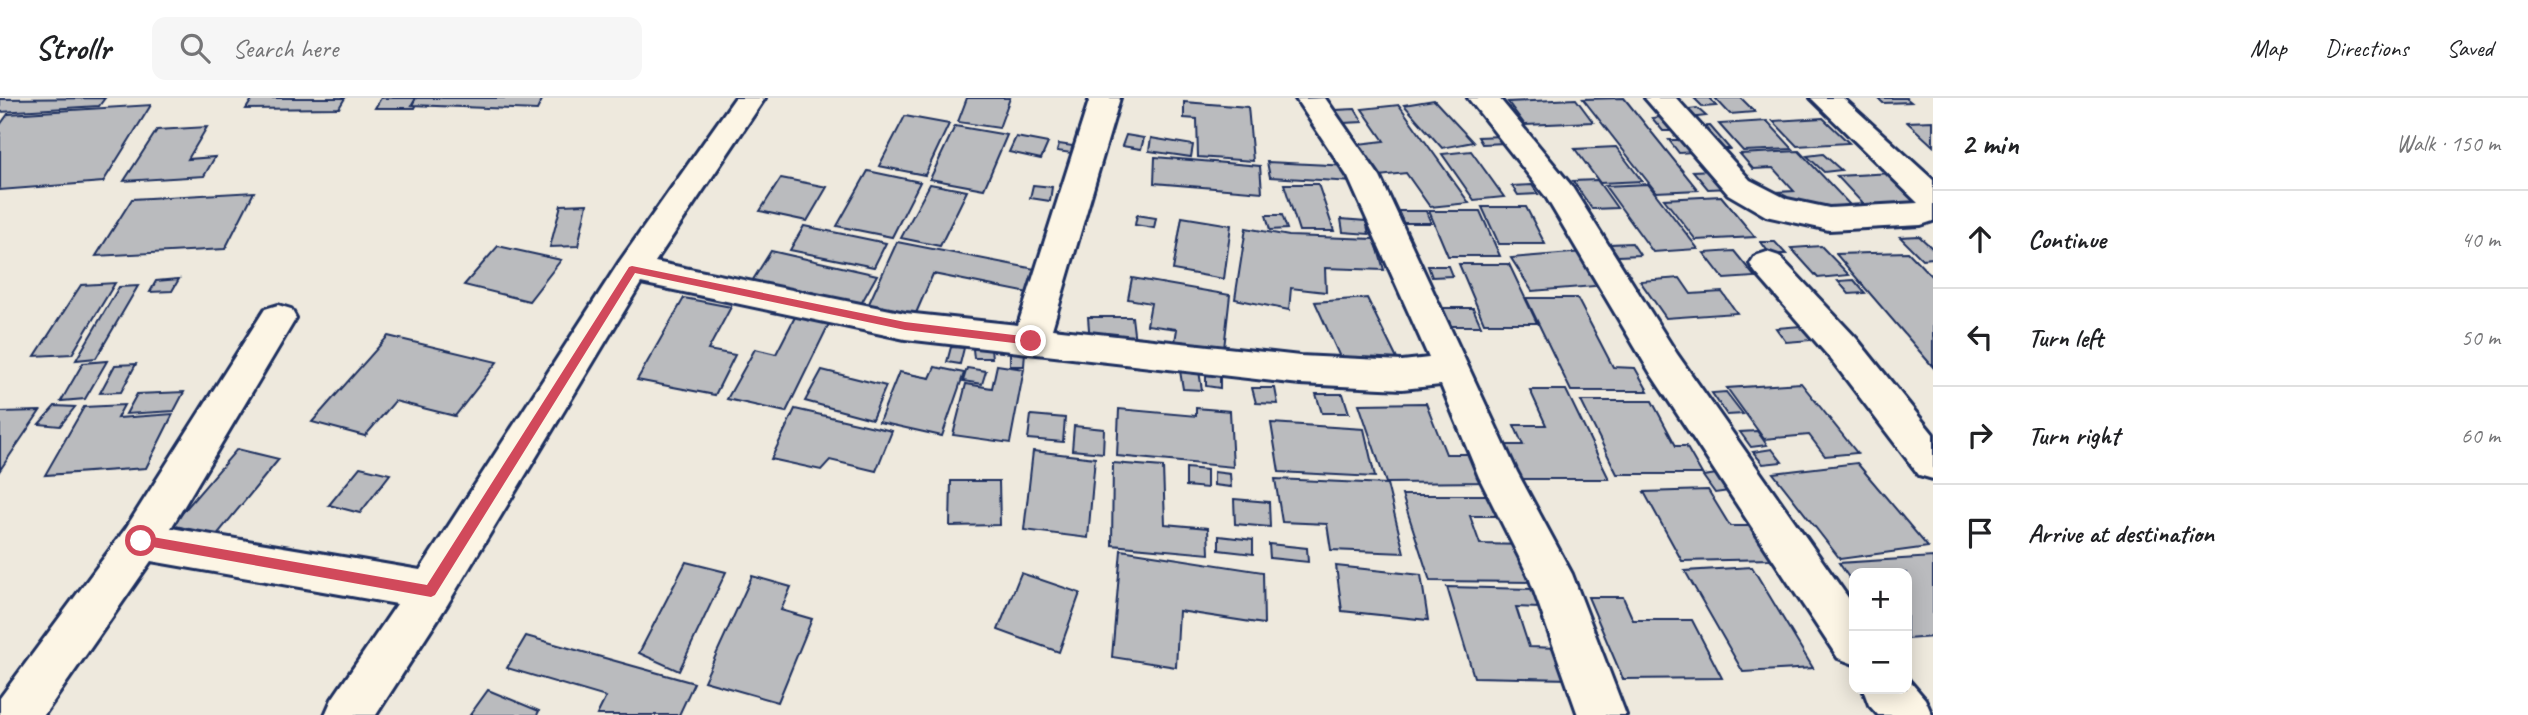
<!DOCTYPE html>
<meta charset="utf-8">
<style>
:root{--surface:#fff;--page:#f6f6f6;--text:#202124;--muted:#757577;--line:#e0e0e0}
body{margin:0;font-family:Caveat,sans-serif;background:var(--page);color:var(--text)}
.controls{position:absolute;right:21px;bottom:21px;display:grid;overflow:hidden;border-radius:14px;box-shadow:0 4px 18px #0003}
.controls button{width:63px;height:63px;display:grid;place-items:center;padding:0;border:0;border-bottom:2px solid var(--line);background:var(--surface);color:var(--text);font:35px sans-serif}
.stop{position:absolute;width:21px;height:21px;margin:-16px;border:5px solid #d1495b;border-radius:50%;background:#fff}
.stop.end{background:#d1495b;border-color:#fff;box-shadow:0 2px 7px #0008}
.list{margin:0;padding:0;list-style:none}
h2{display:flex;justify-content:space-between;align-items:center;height:91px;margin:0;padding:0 28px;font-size:30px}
h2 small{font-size:23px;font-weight:400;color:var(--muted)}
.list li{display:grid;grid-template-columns:46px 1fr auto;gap:21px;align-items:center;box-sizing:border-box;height:98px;padding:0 28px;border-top:2px solid var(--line)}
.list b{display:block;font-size:26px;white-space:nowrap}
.list em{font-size:23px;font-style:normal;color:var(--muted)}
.icon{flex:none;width:38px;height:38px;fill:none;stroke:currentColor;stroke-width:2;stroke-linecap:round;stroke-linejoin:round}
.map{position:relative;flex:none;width:1933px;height:617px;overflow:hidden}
header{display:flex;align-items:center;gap:42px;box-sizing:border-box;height:98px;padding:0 35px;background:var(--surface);border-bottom:2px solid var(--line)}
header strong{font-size:33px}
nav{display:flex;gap:38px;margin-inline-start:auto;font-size:24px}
.search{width:490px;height:63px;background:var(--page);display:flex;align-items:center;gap:18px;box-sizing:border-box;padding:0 24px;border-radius:14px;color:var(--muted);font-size:26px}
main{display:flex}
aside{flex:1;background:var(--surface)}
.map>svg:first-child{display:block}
</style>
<header>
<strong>Strollr</strong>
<div class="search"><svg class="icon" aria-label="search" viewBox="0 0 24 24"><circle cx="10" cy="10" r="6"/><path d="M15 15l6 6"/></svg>Search here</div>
<nav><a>Map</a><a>Directions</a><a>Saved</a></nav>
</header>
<main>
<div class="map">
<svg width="1933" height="617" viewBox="0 0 1933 617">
<rect width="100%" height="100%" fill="#eee9dd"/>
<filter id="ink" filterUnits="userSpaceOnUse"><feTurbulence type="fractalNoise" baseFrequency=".0143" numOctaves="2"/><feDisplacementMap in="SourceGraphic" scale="14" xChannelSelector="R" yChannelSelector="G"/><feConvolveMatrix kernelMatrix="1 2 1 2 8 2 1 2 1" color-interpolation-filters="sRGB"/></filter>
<g filter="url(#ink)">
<g fill="#babbbe" stroke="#1b2f5e" stroke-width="2">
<path d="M105,0L99,8L0,14V1Z"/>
<path d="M253,0H345L339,10L246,11Z"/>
<path d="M381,0H420L415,10H375Z"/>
<path d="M416,0H543L537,12L412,7Z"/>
<path d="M967,0H1010L999,30L958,24Z"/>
<path d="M1624,0L1698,92L1656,94L1583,1Z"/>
<path d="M1694,0H1709L1717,8L1703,9Z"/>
<path d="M1715,0H1741L1755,14L1730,16Z"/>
<path d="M1878,0H1906L1911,4L1883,5Z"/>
<path d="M1576,1L1593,24L1525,27L1508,4Z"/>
<path d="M1434,2L1473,44L1442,50L1404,7Z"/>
<path d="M1184,4L1248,9L1253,63L1198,59L1197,21L1184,20Z"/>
<path d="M151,7L103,84L0,92V27L8,16Z"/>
<path d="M1399,7L1469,105L1430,109L1406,75L1379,78L1358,46L1384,43L1362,11Z"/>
<path d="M1697,10L1706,18L1689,20L1680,12Z"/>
<path d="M1355,11L1363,24L1343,25L1336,12Z"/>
<path d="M905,18L949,26L925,77L879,68Z"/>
<path d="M1661,19L1672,33H1663L1652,20Z"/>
<path d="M1823,20L1849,45L1797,48L1773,23Z"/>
<path d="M1767,23L1793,51L1743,53L1719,26Z"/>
<path d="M1933,23V48L1907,24Z"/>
<path d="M955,28L1007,37L984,91L930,81Z"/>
<path d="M1710,28L1730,51H1713L1693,29Z"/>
<path d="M207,29L188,61L215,59L204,78L124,83L157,32Z"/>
<path d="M1126,37L1144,40L1141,51L1122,48Z"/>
<path d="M1502,38L1506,45L1482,46L1478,39Z"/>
<path d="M1016,39L1048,45L1041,61L1009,54Z"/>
<path d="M1151,40L1193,47L1191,59L1149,53Z"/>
<path d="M1669,42H1684L1694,54L1679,55Z"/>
<path d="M1059,46L1073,48L1071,55L1057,53Z"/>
<path d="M1616,49L1642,83L1600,85L1575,51Z"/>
<path d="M1471,53L1504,99L1474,102L1442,56Z"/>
<path d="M1799,53L1852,109L1793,112L1777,94L1794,93L1773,70L1753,71L1740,56Z"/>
<path d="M1823,56L1841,72L1824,74L1807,58Z"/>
<path d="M1155,59L1260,68L1262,94L1154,85Z"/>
<path d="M1267,64L1350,68L1353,84L1270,79Z"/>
<path d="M1713,72L1729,90L1708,91L1693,73Z"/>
<path d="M868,73L920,84L892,139L837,128Z"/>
<path d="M1893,75L1922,104L1865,108L1837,78Z"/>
<path d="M781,80L827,89L807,123L760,113Z"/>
<path d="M1597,82L1617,110L1592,111L1573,83Z"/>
<path d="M930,86L967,93L940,148L901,140Z"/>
<path d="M1284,86H1318L1334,133H1299Z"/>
<path d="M1648,86L1698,151L1653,154L1605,88Z"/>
<path d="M1033,87L1052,89L1050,103L1030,100Z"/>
<path d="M1532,87L1538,96L1518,97L1512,88Z"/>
<path d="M254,94L225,151L96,158L132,101Z"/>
<path d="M1721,98L1755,139L1696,142L1664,101Z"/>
<path d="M587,106L578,148L550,149L561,107Z"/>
<path d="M1482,109H1526L1545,146H1499Z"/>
<path d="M1398,113H1426L1431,125H1403Z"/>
<path d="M1429,113H1480L1500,158H1448Z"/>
<path d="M1137,117L1156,120L1154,130L1135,127Z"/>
<path d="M1266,117H1282L1287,131L1270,132Z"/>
<path d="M1182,119L1231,127L1224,181L1173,172Z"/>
<path d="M1341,121L1366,123L1369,136L1343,134Z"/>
<path d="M804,128L886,145L874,169L790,152Z"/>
<path d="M1246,130L1289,138L1375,141L1384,172L1325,170L1326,194L1291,190L1289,212L1235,201Z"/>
<path d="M1919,138L1933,151V160L1922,161L1900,139Z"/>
<path d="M897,144L1035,171L1028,195L933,176L913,222L866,212Z"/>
<path d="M1761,144H1775L1786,156H1770Z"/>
<path d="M1632,145L1640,157L1618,158L1610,146Z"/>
<path d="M498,148L561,162L529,203L464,187Z"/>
<path d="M1821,148L1849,177L1818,180L1791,150Z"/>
<path d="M771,153L877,177L857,213L749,188Z"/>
<path d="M1734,153L1755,179L1724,181L1704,155Z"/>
<path d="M1584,154L1608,187L1532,193L1511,160Z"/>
<path d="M1908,154L1933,180V269L1836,156Z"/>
<path d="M1459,166H1509L1537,225H1484Z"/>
<path d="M1428,168H1448L1452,178L1432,179Z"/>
<path d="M1132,180L1230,197L1223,259L1174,250L1177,231L1147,227L1151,205L1128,201Z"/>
<path d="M1680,180L1691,196L1722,194L1737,215L1666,220L1640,183Z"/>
<path d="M179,181L172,193L150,194L156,183Z"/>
<path d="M1854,182L1865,195L1849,196L1838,183Z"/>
<path d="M115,185L72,256L35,258L81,187Z"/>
<path d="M138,188L96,260L76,262L119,189Z"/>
<path d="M684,200L731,209L708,252L735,257L715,297L637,282Z"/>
<path d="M1367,200L1397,261L1343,266L1315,204Z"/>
<path d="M1526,200H1577L1613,269L1635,270L1648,293H1571Z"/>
<path d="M1443,210H1473L1481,228H1450Z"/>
<path d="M795,219L829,226L786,314L727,301L755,251L776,256Z"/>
<path d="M1088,219H1132L1135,244H1090Z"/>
<path d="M1801,228L1812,242L1786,244L1776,230Z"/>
<path d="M388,238L497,264L455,318L395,303L365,338L312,324Z"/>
<path d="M951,249L964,250L960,266L947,264Z"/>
<path d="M973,251H991L992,260H974Z"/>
<path d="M1010,254H1025L1024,268H1010Z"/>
<path d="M107,263L85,301L61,303L83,265Z"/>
<path d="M136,266L121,294L100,295L115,267Z"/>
<path d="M997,267L1024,271L1010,345L953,337L966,286L992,290Z"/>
<path d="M935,269L964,275L942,338L879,324L899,274L930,280Z"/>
<path d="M967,270L986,273L982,286L963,283Z"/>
<path d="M822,272L886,288L872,321L805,303Z"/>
<path d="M1180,273H1199L1202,292L1183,291Z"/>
<path d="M1206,275L1220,277V290L1206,288Z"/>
<path d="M1801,285L1857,355L1825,358L1809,337L1764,341L1727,290Z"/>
<path d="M1252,290H1275L1278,306L1256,305Z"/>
<path d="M1530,292H1566L1609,381H1509L1495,347H1523L1514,327H1546Z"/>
<path d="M184,294L174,313L126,316L137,296Z"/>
<path d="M1726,294L1743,316L1727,317L1712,295Z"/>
<path d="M1316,296H1343L1349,315H1322Z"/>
<path d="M1581,303H1652L1676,348H1686L1702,376H1617Z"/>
<path d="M1426,305L1446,356H1481L1492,384L1386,385L1359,306Z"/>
<path d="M124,307L117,320L173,316L146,370L45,377L84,309Z"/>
<path d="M55,308L75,309L60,328L39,326Z"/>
<path d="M1196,310L1230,313L1233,369L1117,358L1119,311L1196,318Z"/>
<path d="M795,311L892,333L876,373L830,362L821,372L771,361Z"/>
<path d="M40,313L0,372V314Z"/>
<path d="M1031,317L1065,320L1063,344L1028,341Z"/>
<path d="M1271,325L1364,331L1375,379L1279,374Z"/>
<path d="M1074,328L1104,331L1103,355L1072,352Z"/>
<path d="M1757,333L1767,347L1751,349L1740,334Z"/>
<path d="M237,351L279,361L216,438L172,427Z"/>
<path d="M1772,351L1782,364L1763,366L1753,354Z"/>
<path d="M1033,353L1095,360L1088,440L1024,432Z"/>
<path d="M1113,365L1163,369L1165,426L1208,430L1209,456L1112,447Z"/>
<path d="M1857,365L1928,449L1840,461L1773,375Z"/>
<path d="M360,369L390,376L360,415L329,407Z"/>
<path d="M1186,370L1207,372V390L1186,388Z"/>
<path d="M1214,374L1230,376L1231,389L1214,387Z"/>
<path d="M1717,376L1729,393L1715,395L1703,378Z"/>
<path d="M1275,381L1387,386L1404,455L1331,452L1327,426L1282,424Z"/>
<path d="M951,383H999L1000,427L950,428Z"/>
<path d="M1708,392L1730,428H1752L1772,461L1682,463L1644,394Z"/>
<path d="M1402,397H1488L1496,418H1470L1480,446L1526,447L1541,484L1430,483Z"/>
<path d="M1234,401L1269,404L1270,429L1235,426Z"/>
<path d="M1219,438L1253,442V456L1219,452Z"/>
<path d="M1269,446L1307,450L1308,464L1270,460Z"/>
<path d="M1121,452L1263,474L1264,526L1179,513L1176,569L1112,559Z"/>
<path d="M1933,459V539L1907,541V475H1854V487L1839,465Z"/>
<path d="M686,464L726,474L679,573L639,555Z"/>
<path d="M1336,468L1421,477L1428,522L1342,513Z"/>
<path d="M1752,469L1813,570L1743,574L1685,473Z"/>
<path d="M1021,475L1080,495L1059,554L998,532Z"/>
<path d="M752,478L791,489L781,512L812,521L778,604L704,583Z"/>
<path d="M1447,489L1532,491L1538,510L1516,509L1529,549L1559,550L1570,581L1474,579Z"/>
<path d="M1588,499H1623L1633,522H1692L1722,580L1623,581Z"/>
<path d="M526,538L694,585L679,617H597L606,599L507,570Z"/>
<path d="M488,592L539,613L537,617H470Z"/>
</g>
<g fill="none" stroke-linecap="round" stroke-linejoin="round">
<g stroke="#1b2f5e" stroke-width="6">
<g id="street">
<path d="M735,0H765L655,164L905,215L1018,227L1090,0H1120L1052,231L1300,258L1402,263L1429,260L1348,79L1296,1L1325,0L1380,79L1517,374L1572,476L1626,617H1578L1529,479L1479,379L1441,287L1402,291L1300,286L905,241L641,185L447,507L376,617H325L332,601L397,506L151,463L44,617H0V600L126,430L265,211L278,207L291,211L296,220L171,430L420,472L620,163Z"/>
<path d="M1468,0H1499L1570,86L1677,256L1854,508V566L1838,560L1651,276L1546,99Z"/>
<path d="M1645,0H1676L1750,82L1787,101L1829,110L1918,105L1811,0H1843L1933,82V123L1921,127L1829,132L1766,118L1728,96Z"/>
<path d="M1767,154L1779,158L1856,240L1933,336V381L1919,377L1830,260L1755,174L1750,166L1755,158Z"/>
<path d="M1907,580L1925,601L1932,617H1878L1869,607L1863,591H1907Z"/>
</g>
</g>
<use href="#street" fill="#fcf5e5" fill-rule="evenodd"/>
</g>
</g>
<path fill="#d1495b" d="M632,168L905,224L1031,239L1036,243L1031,247L905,232L635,175L435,497L431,499L136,446L134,443L141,437L427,487L629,169Z"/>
</svg>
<div class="controls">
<button>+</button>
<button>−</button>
</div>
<div class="stop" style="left:141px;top:443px"></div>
<div class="stop end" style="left:1031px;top:243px"></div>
</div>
<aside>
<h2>2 min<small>Walk · 150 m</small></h2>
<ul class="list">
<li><svg class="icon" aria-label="ahead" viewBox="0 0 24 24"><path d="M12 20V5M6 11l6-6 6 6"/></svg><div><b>Continue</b></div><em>40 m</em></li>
<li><svg class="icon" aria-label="left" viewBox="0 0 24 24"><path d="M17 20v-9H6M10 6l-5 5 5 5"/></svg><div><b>Turn left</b></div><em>50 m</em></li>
<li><svg class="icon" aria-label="right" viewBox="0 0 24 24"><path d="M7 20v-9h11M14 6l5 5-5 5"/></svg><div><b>Turn right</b></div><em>60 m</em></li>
<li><svg class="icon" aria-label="arrive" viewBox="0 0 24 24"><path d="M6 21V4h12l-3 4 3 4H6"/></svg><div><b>Arrive at destination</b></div></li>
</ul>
</aside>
</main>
